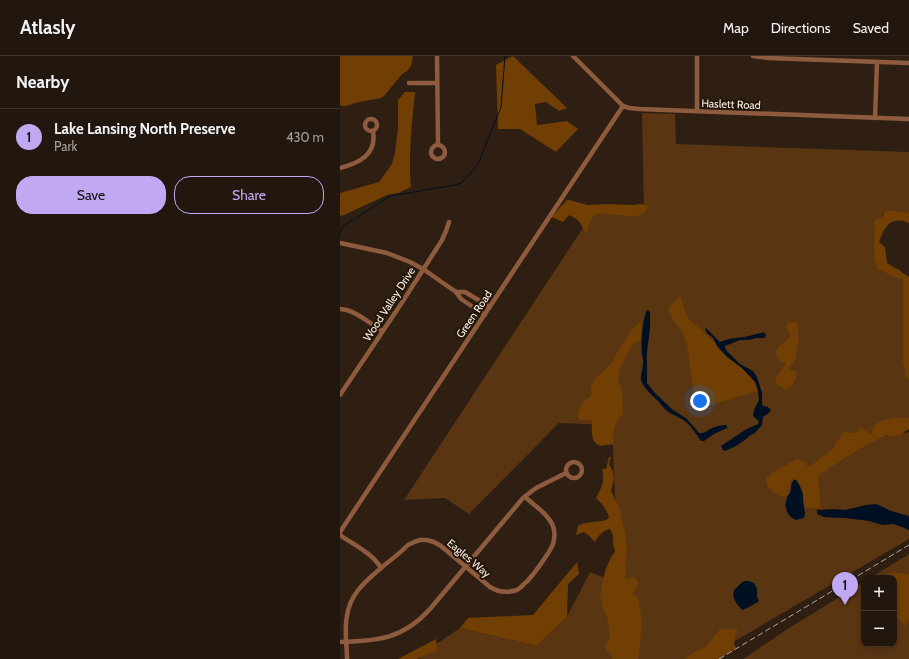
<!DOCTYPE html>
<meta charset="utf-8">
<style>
:root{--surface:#22170e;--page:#2a2017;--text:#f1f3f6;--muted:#a29f9e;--line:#3f362e;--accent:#c1a8f3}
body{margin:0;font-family:Cabin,sans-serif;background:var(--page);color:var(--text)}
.controls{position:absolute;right:12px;bottom:12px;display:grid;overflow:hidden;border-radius:8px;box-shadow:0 2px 6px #0003}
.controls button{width:36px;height:36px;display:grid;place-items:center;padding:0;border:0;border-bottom:1px solid var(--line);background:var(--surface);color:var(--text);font:20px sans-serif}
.you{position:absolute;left:360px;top:345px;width:14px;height:14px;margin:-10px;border:3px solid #fff;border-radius:50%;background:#1a73e8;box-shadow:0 0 0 6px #1a73e833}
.badge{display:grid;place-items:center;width:26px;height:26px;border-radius:50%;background:var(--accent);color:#111;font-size:13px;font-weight:700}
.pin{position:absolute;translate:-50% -33px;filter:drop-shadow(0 1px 2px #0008)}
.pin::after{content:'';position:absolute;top:21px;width:14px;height:12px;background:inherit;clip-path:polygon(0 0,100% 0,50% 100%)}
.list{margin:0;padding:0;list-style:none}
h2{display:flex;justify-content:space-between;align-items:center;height:52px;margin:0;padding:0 16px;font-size:17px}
h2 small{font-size:13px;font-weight:400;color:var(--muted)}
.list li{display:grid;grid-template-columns:26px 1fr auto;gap:12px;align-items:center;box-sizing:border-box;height:56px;padding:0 16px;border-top:1px solid var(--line)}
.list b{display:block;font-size:15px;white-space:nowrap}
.list p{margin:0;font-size:13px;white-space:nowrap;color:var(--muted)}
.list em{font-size:13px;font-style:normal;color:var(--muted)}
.actions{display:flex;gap:8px;padding:12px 16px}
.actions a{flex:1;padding:9px 0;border:1px solid var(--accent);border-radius:16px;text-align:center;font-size:14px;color:var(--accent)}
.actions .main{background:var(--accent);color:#111}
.map{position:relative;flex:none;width:569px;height:603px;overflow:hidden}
header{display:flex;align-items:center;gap:24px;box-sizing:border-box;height:56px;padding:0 20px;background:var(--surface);border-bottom:1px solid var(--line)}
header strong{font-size:19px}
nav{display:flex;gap:22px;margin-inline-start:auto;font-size:14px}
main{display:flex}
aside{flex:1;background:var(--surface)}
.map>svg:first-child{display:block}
</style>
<header>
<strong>Atlasly</strong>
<nav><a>Map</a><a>Directions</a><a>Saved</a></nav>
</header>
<main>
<aside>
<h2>Nearby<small></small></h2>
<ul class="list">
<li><span class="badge">1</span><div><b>Lake Lansing North Preserve</b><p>Park</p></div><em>430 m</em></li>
</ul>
<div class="actions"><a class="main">Save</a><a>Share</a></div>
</aside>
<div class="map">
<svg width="569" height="603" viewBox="0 0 569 603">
<rect width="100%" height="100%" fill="#2e1f12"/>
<g fill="#593512">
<path d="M302,57L335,58L336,88L569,96V158L543,157V166H537V211L559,213L563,218L564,314L569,316V370L534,377L473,418L477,458L495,462H506L519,464L480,454L477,419L529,383L569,376V483L364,603H282L272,369L219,367L129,458L105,442L64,444L254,155L304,154Z"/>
<path d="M569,498V603H403L449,572L524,526V588H554V522H530Z"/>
<path d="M250,516L273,525L277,603H80L83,597L120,572L196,590L227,561Z"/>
</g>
<g fill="#713f04">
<path d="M0,0H73L71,10L67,15L62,18L45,39L41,42L19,46L6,50H3L0,49Z"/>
<path d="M173,0L227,52L219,55L206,46L195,48L197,69L227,65L238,73L216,96L180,73H158L156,9Z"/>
<path d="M65,36H75C72,67 68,99 71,131L58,137L47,139L4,159L0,160V137L39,126L52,108L55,97L58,72V44Z"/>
<path d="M227,144H230L247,149L267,148L292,149L300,148L308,149C303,172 267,151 253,160L246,177L238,164L229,159L223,166L211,161Z"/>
<path d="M547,155C554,154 562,158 569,157V167C551,159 544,171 539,186L545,191L547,207L569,221V323L566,321L563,307V224L537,213L534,201L535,163C539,163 544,163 544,157Z"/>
<path d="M340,239L347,261L425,333L356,353L347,289C345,282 343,276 339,271C333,262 329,263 329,251Z"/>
<path d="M457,265L459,287L457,291L456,302L450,310V314L456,315C458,323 452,331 445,335C443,331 441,330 437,329L435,322L446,308V306L441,307C428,291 445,290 451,279L447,273V268Z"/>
<path d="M301,266V284L295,287L291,291L279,314L278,324L282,335L283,357C274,367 272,375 274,388C270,389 266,388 262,390C250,388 252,376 252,366L250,364C246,364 240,366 237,361C239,355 240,348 244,345C248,342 250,342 252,338L250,333L251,330L256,322L271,308L275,300L290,277L294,271Z"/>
<path d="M554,362H569V373L564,376L561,379L551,381L547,379C522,390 500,405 478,420L481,453L465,452C463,441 464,429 454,422L451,424C449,430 450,437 445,442C435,436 427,436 426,423L432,417L457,403L462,405L469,411L493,393L495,388L504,376L516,377L520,371L531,378L535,368L538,366Z"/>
<path d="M269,401H271L269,408C275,418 275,423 271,434L275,444L279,451L285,477L287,494L285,509L286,516L285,523H287L292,521L296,522L298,527V530L292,538L298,542C299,548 300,553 301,558C302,571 301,590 298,603H272L271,598L265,594L266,588L270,581L267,560L263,553L260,539L265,515L271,501L275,496L273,487V479L270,473C262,475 259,479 255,486L247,478L243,476L236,479L238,470C246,464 262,468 269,462C267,453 262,448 256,442C262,430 265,427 262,413H266Z"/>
<path d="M237,506L239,518L228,528L227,561L196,590L120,572L128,562L193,559Z"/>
<path d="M550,516L569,518V563L566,570L554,560V522H544Z"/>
<path d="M380,573H398L395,580L394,589L397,592L379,603H344L354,596L366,591Z"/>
<path d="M96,583L97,594L77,603H58Z"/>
</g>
<g fill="#001023">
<path d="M307,254L309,255L310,256V272L307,296V327L315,337L333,354L347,363L359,377C365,378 367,374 372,372C377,370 382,369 386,369L387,370V372L374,378L364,385H361C356,378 352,371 346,366C340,361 333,359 327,355C324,352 321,349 319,346C312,339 304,333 301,324C300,319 304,310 303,303C300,292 302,265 307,254Z"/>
<path d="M366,272L380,286C389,282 400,282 409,280C415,279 419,276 425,277L426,280L424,282H416L409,284H400L385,290L386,294L400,308L413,315L417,321L422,336V348L423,350L428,351L431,354L429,357L423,361L422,369L415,377L409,380L405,384L396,390L385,395L383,394L381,390L405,374L418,368L419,365L414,361L413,360L414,354L419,344L418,335L415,326L403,313L386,300L377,290L373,282L367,277L365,273Z"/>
<path d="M454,424H456C459,428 462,434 463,439C463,441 463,444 463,446C464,452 466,457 464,462L459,463L457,464C448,462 443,451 447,442C447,440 449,439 450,437C452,432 450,428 454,424Z"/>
<path d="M536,448L543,451L551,455L569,460V474L562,471L553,468L542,469L529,465L506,462L484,461L477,458L478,455L480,454L494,453L505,454L526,449Z"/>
<path d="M404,525H409L414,527L417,533V541L419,545C417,547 405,553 402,554C396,547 392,543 394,534C398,531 400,527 404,525Z"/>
</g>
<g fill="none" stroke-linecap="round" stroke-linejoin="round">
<path stroke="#001023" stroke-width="1" d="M0,178L2,171L50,140L115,129L121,127L131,117L138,108L161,51L165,0"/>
<g stroke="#8f5b3f" stroke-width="4.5">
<path d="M97,0L98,89"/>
<path d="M233,0L283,50L289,52L299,53L569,63"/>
<path d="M357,0V55"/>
<path d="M413,0L428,2L569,7"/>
<path d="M69,27H97"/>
<path d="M535,62L537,6"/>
<circle cx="31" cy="69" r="6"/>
<circle cx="98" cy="96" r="7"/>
<path d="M0,112C19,107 37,99 33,75"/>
<path d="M0,187L47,197L70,206L83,213L116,236L121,243L145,259"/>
<path d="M116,236H125L150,251"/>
<path d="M0,253C16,254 29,267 42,275"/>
<path d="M0,339L63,245L102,184L106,175L109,166"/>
<circle cx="234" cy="414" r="8"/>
<path d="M0,476L283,50"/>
<path d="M0,479C14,489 32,497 41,512"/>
<path d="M0,586C38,585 63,583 90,553L183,442L196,432L226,417"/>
<path d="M7,603C7,589 4,574 7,560C10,537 26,525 42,511C51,504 60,497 68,489L74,486L80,484H87L94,486L101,490L150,531C158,536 168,537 177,534C180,532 182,531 184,528C191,523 210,496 213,488C215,482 215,476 213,470C208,458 194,449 185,441"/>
</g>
<path stroke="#b2a59b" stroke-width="1" stroke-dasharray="6 3" stroke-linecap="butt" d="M379,603L569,489"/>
</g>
<g text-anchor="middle" stroke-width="4" stroke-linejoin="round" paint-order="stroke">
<g font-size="11" fill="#faefe6" stroke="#241609">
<text transform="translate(391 48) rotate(2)" y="4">Haslett Road</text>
<text transform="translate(49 248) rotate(-57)" y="4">Wood Valley Drive</text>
<text transform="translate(134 258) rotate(-56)" y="4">Green Road</text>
<text transform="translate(129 502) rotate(40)" y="4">Eagles Way</text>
</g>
</g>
</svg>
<div class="controls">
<button>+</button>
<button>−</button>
</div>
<div class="you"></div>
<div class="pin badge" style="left:505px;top:549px">1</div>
</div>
</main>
